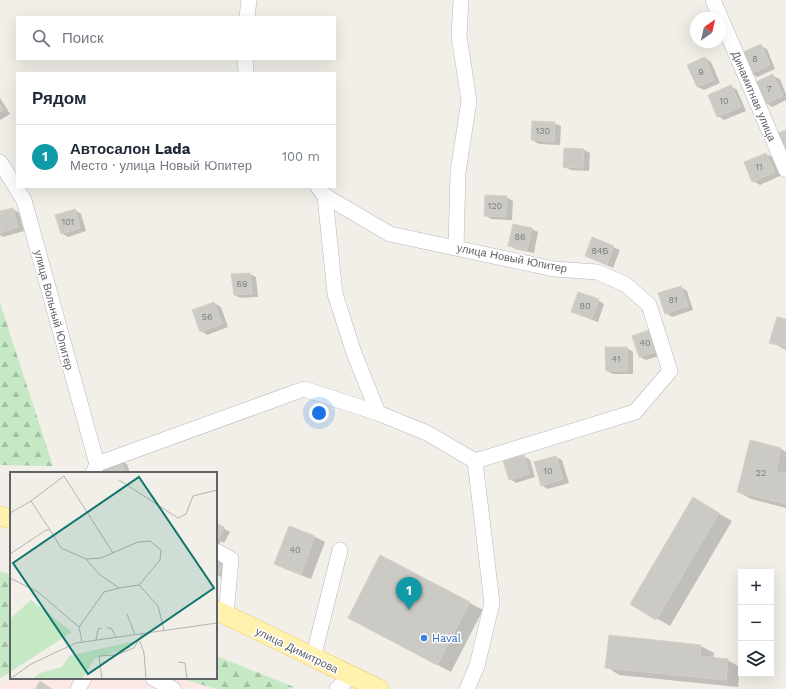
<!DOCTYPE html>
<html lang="ru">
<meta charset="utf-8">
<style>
:root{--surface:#fff;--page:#f6f6f7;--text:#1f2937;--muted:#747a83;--line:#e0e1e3;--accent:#b45309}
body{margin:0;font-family:"Work Sans",sans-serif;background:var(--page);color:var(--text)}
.controls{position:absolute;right:12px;bottom:12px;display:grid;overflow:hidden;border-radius:0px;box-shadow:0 4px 16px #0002}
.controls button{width:36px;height:36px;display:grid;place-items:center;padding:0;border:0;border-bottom:1px solid var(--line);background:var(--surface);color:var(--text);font:20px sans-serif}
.compass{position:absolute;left:690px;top:12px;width:36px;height:36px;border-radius:50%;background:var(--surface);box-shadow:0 4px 16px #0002;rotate:34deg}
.you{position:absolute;left:319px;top:413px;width:14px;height:14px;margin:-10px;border:3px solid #fff;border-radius:50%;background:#1a73e8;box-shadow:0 0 0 6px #1a73e833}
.badge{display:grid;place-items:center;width:26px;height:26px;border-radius:50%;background:var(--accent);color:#fff;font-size:13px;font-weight:700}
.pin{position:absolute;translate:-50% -33px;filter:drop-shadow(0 1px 2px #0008)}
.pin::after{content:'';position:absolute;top:21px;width:14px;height:12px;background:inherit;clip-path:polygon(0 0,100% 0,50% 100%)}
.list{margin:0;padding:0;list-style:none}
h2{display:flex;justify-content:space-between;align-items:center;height:52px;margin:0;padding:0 16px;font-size:17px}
h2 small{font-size:13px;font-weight:400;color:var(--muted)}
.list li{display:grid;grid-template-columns:26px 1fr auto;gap:12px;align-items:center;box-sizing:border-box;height:64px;padding:0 16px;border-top:1px solid var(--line)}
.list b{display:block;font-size:15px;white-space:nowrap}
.list p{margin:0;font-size:13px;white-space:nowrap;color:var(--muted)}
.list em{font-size:13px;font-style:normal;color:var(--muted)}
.icon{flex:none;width:22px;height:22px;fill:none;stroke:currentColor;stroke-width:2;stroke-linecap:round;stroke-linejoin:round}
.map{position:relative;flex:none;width:786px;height:689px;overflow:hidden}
.search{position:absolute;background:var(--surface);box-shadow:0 4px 16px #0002;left:16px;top:16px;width:320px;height:44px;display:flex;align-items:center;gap:10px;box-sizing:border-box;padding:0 14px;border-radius:0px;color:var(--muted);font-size:15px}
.panel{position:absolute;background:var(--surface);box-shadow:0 4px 16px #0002;left:16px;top:72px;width:320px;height:116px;border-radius:0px}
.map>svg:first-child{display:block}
</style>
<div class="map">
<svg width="786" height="689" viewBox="0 0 786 689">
<defs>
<pattern id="forest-firs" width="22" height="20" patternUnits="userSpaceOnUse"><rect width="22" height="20" fill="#c5e8c5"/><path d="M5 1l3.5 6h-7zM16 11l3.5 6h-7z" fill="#a3c0a4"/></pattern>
</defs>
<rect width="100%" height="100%" fill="#f1efe8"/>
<path fill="#fce8e6" d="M12,678H190L212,689H0V685Z"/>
<g fill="url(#forest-firs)">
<path d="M0,303L53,466L0,465Z"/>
<path d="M0,571L11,575V672L0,678Z"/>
<path d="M216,656L294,687L288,689H217L179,678H216Z"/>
</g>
<g fill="#0003">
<path d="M761,46L767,49L775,69L757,77L751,73Z"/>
<path d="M705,58L711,62L720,83L704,90L698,87Z"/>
<path d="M773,76L780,79L786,94V100L772,107L766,103Z"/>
<path d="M731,86L737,90L746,111L724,120L718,116Z"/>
<path d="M0,98L10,114L0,120Z"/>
<path d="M554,123L561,126L560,145L539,144L532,140Z"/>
<path d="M584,150L590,153L589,171L571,170L564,167Z"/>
<path d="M766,154L772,157L780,176L760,185L753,181Z"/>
<path d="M506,197L513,201L512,220L491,219L485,215Z"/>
<path d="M13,209L19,213L24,231L3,237L0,235V213Z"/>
<path d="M75,210L81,214L86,231L68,237L61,233Z"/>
<path d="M514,225L532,229L538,232L534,253L515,249L509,245Z"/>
<path d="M593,239L620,250L613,268L586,256Z"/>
<path d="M250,274L256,277L258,297L241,298L234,295Z"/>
<path d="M681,287L687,291L693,310L672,317L666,313Z"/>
<path d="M598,300L604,304L598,322L579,315L573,312Z"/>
<path d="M214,303L221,307L228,327L207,335L201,331Z"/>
<path d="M786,321V350L771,342Z"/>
<path d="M633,336L665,354L646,360L640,357Z"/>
<path d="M627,348L633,352V374H613L607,371Z"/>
<path d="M751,441L781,449L786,452V508L751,499L738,492Z"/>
<path d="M524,456L530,460L535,477L516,483L510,479Z"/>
<path d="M556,457L562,460L569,483L548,489L541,485Z"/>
<path d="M121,461L127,464L130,473H103Z"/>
<path d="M694,499L732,521L670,626L632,604Z"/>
<path d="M216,524L230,532L224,543L221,541L216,550Z"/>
<path d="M289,527L315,537L325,542L311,579L285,569L275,563Z"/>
<path d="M216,555L229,562L221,577L216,574Z"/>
<path d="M381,556L483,610L451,672L349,618Z"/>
<path d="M701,646L714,653L713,658L727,660L740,667L738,687L619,675L607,667Z"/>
</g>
<g fill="#cccac5" stroke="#d6d1c6">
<path d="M761,44L770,65L750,74L741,53Z"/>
<path d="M705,57L714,80L697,87L687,65Z"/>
<path d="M773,74L783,96L765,104L756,82Z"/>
<path d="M731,85L741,107L717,117L708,95Z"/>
<path d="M0,104L4,110L0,112Z"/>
<path d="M532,121L555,122L554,142L531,140Z"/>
<path d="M786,130V150L785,151L778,133Z"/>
<path d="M564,148L584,149L583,168L563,167Z"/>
<path d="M766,153L775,172L752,182L744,162Z"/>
<path d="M485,195L507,196L505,217L484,216Z"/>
<path d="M13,208L18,227L0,233V211Z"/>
<path d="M75,209L80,228L61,234L55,215Z"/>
<path d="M513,224L532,228L527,250L508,246Z"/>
<path d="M592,237L614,246L607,265L585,256Z"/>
<path d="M250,273L252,294L234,295L231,274Z"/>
<path d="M681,286L688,306L665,314L658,293Z"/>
<path d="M578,292L599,299L592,319L571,312Z"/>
<path d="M214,302L222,324L200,332L192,310Z"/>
<path d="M777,317L786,319V347L769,343Z"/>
<path d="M652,329L659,351L639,357L632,336Z"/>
<path d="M605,347H627V371H606Z"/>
<path d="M750,440L781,448L776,472L786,474V504L737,492Z"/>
<path d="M524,455L529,474L509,480L503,461Z"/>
<path d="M556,456L563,479L541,486L534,462Z"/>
<path d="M121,460L125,473H102L100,467Z"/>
<path d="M693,497L719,513L656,620L630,604Z"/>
<path d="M216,523L224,527L218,540H216Z"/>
<path d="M289,526L315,536L301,574L274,564Z"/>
<path d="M216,554L227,560L218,576L216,575Z"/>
<path d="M380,555L470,602L437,665L348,618Z"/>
<path d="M609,635L701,645L700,656L728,659L726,680L605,668Z"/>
<path d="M40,681L52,689H35Z"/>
</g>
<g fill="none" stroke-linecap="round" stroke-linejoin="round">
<g stroke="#b5b8bc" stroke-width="16">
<g id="minor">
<path d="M713,0L786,170"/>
<path d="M247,17L249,0"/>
<path d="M245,59L246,73"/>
<path d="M0,162L24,200L97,464"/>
<path d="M318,187L325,196L390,234L554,269L597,272L625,284L649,305L670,371L635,412L475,461L492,603L477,666L467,689"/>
<path d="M325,196L335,294L354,353L378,413L427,433L475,461"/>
<path d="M456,248L458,172L469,101L459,36L461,0"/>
<path d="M93,473L97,464L304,389L378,413"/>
<path d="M216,551L231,559L226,615"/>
<path d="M313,658L340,550"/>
<path d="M153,678L173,689"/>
<path d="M78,689L84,678"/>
<path d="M337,689L351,676"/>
</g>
</g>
<g stroke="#f2c960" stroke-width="20">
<g id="major">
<path d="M0,516L11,519"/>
<path d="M216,610L379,689"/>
</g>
</g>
<use href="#minor" stroke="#fff" stroke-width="15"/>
<use href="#major" stroke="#fff2af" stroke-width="19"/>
</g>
<circle fill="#3f7fe0" stroke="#fff" stroke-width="1.5" cx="424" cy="638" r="4"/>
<g text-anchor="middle" stroke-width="3" stroke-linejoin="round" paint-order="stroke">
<g font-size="9" fill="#7a7d7f">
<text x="755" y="62">8</text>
<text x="701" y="75">9</text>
<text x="769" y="92">7</text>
<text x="724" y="104">10</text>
<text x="543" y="134">130</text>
<text x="759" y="170">11</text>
<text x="495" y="209">120</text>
<text x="68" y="225">101</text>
<text x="520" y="240">86</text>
<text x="600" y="254">84Б</text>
<text x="242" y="287">69</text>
<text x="673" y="303">81</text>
<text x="585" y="309">80</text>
<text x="207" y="320">56</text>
<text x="645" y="346">40</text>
<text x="616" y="362">41</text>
<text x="548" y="474">10</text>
<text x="761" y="476">22</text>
<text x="295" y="553">40</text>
</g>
<g font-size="11" fill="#5f6368" stroke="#fff">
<text transform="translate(754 96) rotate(67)" y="4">Динамитная улица</text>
<text transform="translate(512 258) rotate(11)" y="4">улица Новый Юпитер</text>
<text transform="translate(54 310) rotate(75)" y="4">улица Вольный Юпитер</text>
<text transform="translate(297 650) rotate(26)" y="4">улица Димитрова</text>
</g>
<g font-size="11" fill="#366cbe" stroke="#fff" text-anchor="start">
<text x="432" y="642">Haval</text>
</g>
</g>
<g transform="translate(10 472)">
<rect width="207" height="207" fill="#f1efe8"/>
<path d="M21,128L62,160L0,200V147ZM125,169L120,176L84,187L72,207H23L30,201L52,195L59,184Z" fill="#c5e8c5"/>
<path fill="none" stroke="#b3b3b1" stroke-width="1" d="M109,8L168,46L176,42L183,24L207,18M0,41L21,29M40,58L21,29L54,4L103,81M0,82L36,58H40L51,76L76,87L91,86L128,70L140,69L151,78L150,88L129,113L148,134L154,158M76,87L89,102L109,116L129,113M0,106L28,120L69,155M117,142L125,163M97,156H101L106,165M86,168L88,157L92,156M130,169L134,181L136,207M72,170L69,155L94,120L109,116M168,190L175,191L177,207M0,207L21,192L66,171L207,151M92,207L89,184L106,183L124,176L133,161"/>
<path fill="#0f766e" fill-opacity="0.15" stroke="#0f766e" stroke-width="2" d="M129,5L204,116L78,202L3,91Z"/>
<rect width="207" height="207" fill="none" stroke="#5f6368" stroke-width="2"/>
</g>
</svg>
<div class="controls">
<button>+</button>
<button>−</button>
<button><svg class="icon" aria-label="layers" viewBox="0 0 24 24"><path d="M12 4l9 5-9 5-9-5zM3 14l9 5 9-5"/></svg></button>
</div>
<svg class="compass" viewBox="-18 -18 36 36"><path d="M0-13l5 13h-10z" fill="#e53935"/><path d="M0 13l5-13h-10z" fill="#747a83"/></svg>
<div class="you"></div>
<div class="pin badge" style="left:409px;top:610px;background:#0f9aa8">1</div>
<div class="search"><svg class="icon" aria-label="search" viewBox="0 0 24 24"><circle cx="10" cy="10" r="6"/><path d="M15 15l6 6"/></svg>Поиск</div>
<section class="panel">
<h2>Рядом<small></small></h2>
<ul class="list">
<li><span class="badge" style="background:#0f9aa8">1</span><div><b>Автосалон Lada</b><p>Место · улица Новый Юпитер</p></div><em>100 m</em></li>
</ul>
</section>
</div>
